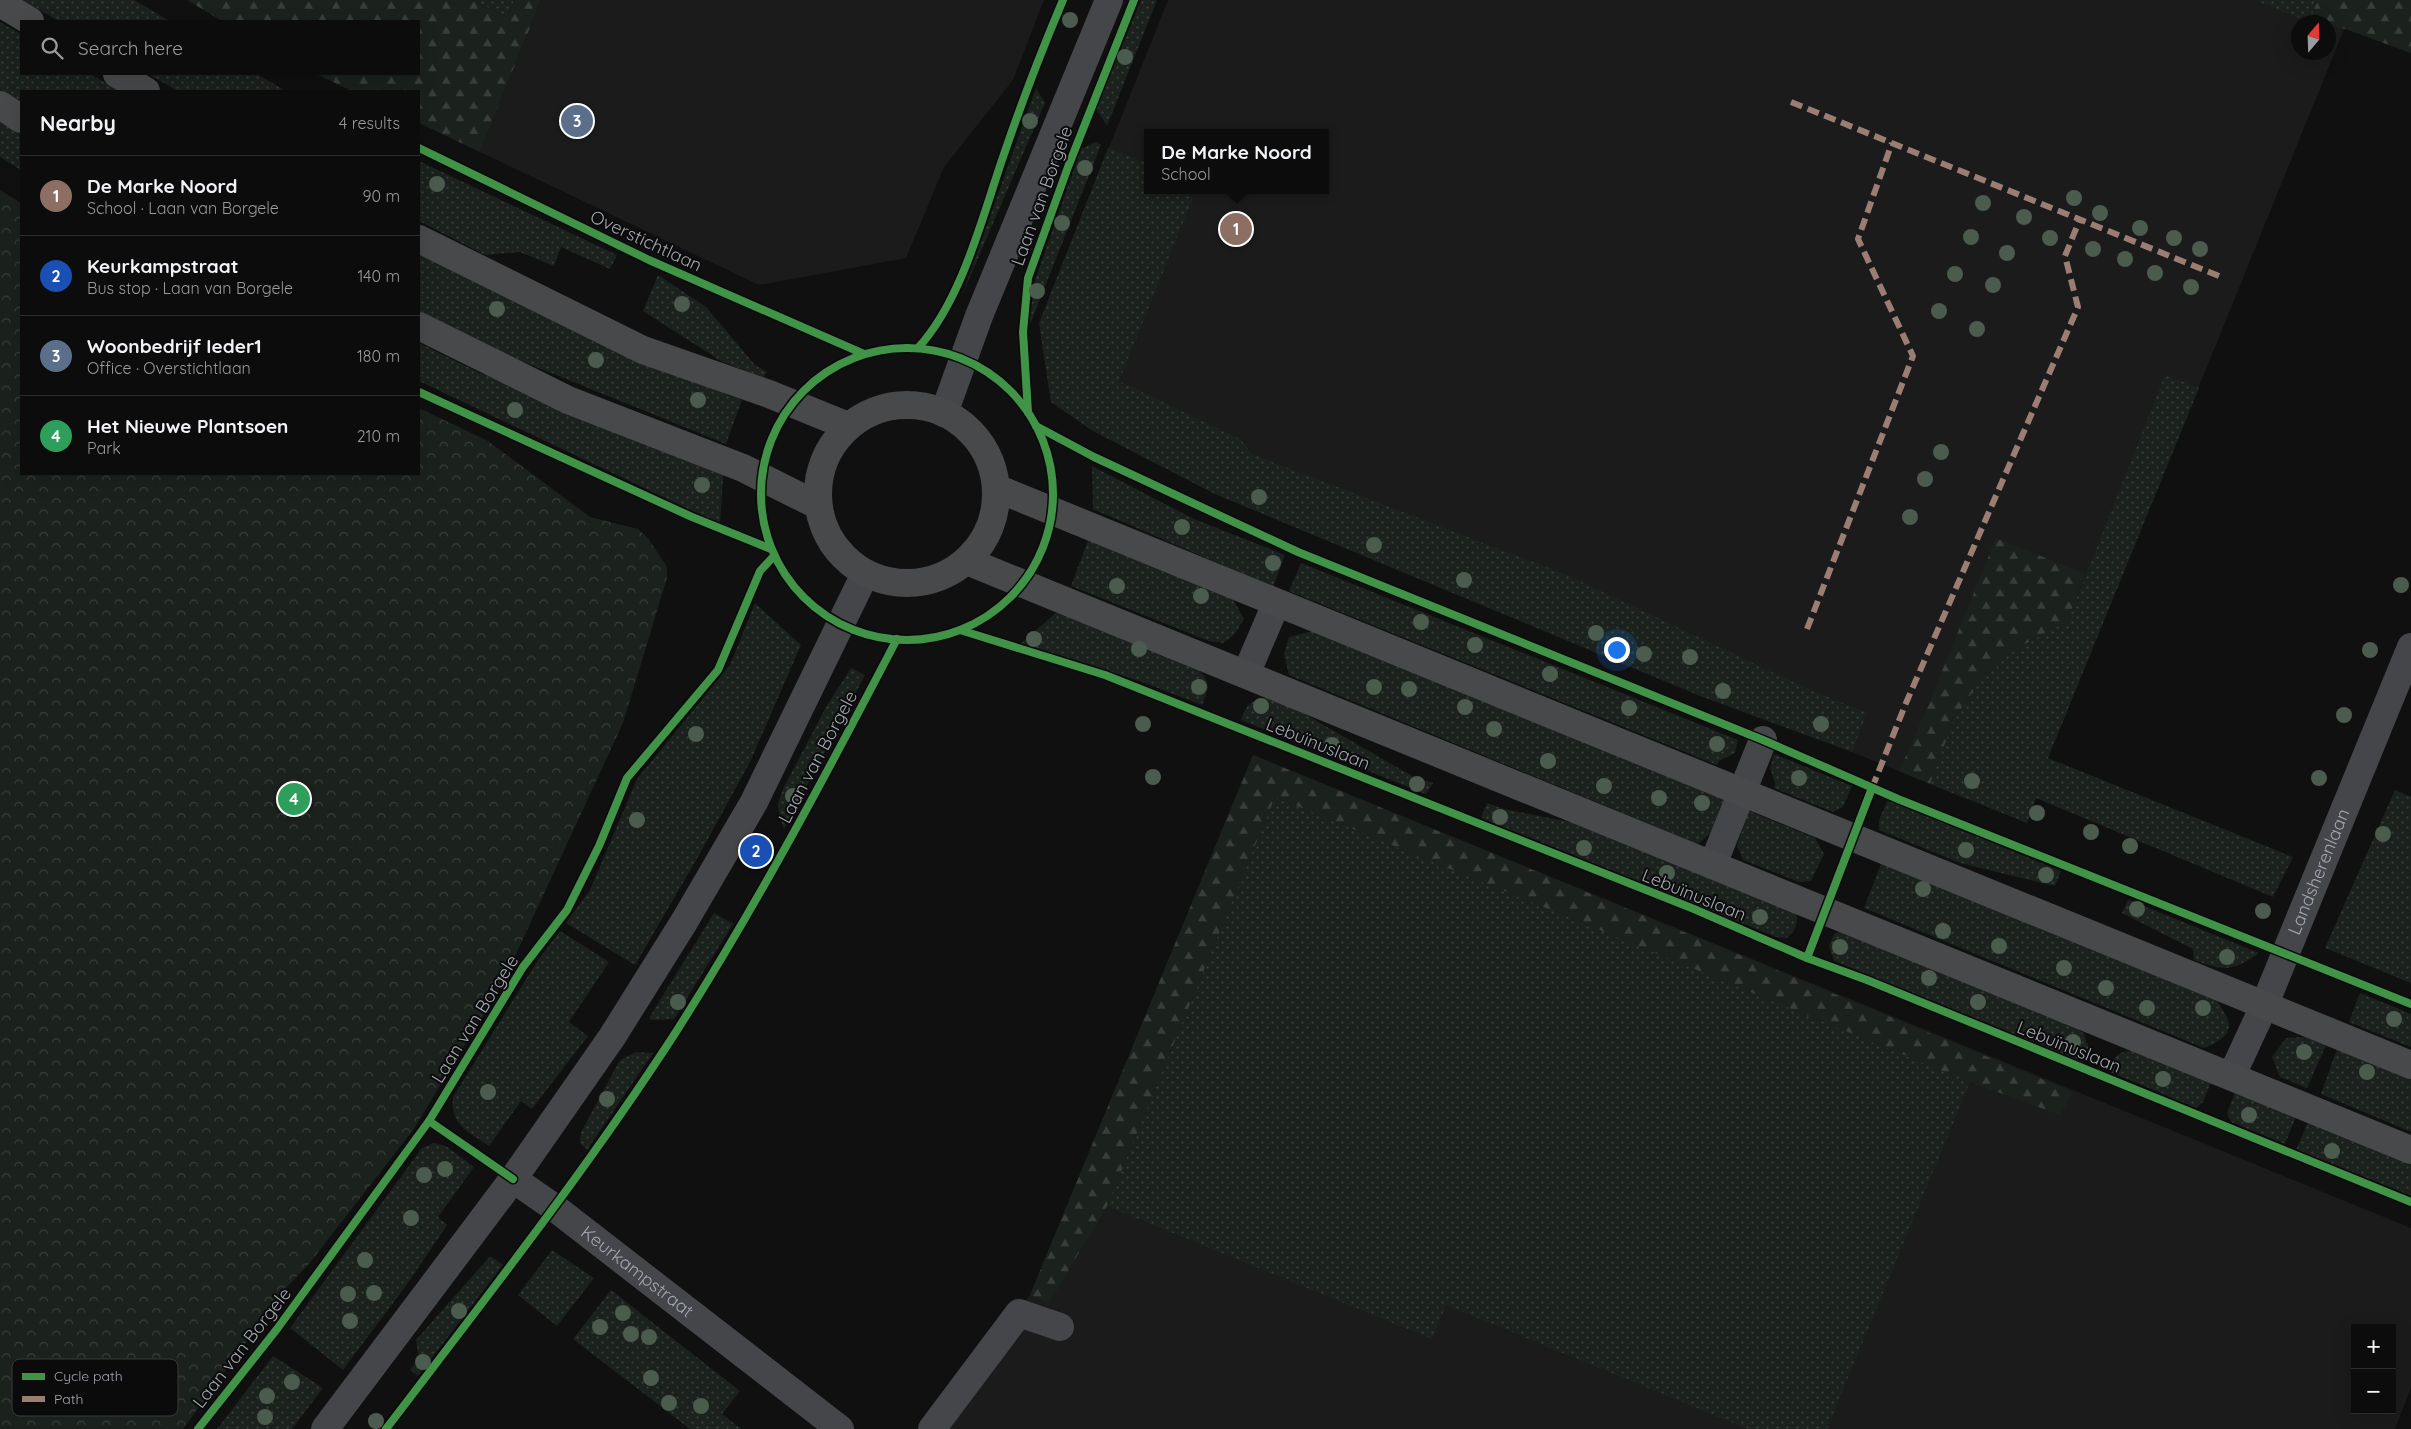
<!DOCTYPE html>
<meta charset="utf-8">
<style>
:root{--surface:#0c0c0d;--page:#1a1a1b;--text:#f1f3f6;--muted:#9a9b9d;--line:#2c2c2e;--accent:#8c9099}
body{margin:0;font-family:Quicksand,sans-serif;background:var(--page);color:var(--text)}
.controls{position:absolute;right:15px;bottom:15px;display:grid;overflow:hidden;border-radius:0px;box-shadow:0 5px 20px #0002}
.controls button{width:45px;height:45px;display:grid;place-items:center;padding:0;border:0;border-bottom:1px solid var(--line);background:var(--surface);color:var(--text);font:25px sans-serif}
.compass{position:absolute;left:2291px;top:15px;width:45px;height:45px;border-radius:50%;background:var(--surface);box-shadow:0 5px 20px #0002;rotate:19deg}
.you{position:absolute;left:1616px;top:649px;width:18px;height:18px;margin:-12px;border:4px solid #fff;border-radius:50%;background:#1a73e8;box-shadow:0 0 0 8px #1a73e833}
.badge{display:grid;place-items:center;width:32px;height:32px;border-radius:50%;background:var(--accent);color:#fff;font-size:16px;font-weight:700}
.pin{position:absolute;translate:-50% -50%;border:2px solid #fff;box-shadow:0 1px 5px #0006}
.popup{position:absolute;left:1144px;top:129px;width:185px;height:65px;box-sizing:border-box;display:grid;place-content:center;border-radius:0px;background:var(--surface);filter:drop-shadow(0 1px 4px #0005);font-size:16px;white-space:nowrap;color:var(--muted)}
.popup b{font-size:19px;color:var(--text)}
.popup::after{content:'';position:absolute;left:50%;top:100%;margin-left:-10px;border:10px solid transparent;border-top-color:var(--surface)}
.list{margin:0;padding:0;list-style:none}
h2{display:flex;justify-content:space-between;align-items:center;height:65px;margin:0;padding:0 20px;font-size:21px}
h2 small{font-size:16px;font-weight:400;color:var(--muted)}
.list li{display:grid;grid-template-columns:32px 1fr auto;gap:15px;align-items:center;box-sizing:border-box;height:80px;padding:0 20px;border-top:1px solid var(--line)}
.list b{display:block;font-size:19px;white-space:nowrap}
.list p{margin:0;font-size:16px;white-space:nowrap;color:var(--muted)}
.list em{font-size:16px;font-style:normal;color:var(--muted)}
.icon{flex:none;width:28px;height:28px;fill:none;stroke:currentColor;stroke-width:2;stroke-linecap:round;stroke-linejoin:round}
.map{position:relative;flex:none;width:2411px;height:1429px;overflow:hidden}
.search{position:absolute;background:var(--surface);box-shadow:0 5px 20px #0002;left:20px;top:20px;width:400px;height:55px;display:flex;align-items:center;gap:12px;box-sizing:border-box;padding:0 18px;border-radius:0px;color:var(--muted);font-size:19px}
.panel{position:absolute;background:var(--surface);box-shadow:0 5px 20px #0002;left:20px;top:90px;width:400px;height:385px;border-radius:0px}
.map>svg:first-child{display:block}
</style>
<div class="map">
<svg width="2411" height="1429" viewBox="0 0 2411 1429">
<defs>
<pattern id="grass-dots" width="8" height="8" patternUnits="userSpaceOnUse" patternTransform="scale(1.25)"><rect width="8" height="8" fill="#1b211c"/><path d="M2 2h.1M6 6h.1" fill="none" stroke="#393e3a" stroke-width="1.8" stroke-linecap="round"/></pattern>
<pattern id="forest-firs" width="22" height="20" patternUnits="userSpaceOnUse" patternTransform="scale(1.25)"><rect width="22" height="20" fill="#1b211c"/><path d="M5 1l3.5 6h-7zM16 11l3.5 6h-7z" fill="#393e3a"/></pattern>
<pattern id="park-crowns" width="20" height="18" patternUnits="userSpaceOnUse" patternTransform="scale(1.25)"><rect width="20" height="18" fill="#1b211c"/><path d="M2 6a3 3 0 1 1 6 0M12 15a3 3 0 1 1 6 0" fill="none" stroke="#393e3a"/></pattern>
</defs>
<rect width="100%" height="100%" fill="#101011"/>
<g fill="#1b1b1c" fill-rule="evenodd">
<path d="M541,0H1044L1013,80L944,167L906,258L759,285L480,152Z"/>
<path d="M1168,0H2356L2048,758L2027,823L1215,494L1093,431L1051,402L1039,323ZM2298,22H2328V52H2298ZM1147,133H1325V190H1147Z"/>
<path d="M1253,755L2411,1228V1388L2395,1429H939L927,1420L1030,1295ZM2355,1328H2392V1410H2355Z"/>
</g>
<g fill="url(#grass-dots)">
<path d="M22,0H134L170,21H59Z"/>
<path d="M471,0H514L508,17Z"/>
<path d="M1141,0H1157L1107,126L1096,109Z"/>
<path d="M2255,0H2318L2309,22Z"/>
<path d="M0,22L21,34V74H90L120,91H21V103L0,90Z"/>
<path d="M148,74H257L286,91H178Z"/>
<path d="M1036,88L1045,103L962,295Z"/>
<path d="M0,122L21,135V170L0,157Z"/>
<path d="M1096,142L1101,145L1029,327L1035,280L1081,149Z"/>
<path d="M1108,148L1147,163V190H1179L1193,198L1119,381L1240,439L1252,454L1567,575L1806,688L1867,713L1852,752L1700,696L1215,494L1093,431L1051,402L1039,323Z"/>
<path d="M419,161L617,255L610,269L561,247L554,266L520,252L485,255L419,221Z"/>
<path d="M419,252L681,377L742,400L726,444L507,355L419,312Z"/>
<path d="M658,275L706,307L755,365L767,372L763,378L721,361L643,311Z"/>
<path d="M419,343L480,373L724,465L720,524L419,381Z"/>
<path d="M2165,375L2199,388L2048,758L2293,857L2273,897L2036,798L2027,823L1930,784L1954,719L1987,671L2018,648L2068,620Z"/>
<path d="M1092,466L1194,519L1285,555L1273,587L1093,509Z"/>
<path d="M1088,540L1233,599L1244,619L1234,635L1223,643L1209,641L1071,586Z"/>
<path d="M1301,563L1738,740L1735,753L1719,761L1717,765L1289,591Z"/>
<path d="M755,603L801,645L750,762L698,857L635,965L566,923L590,890L637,779L730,665Z"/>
<path d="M1057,612L1194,665C1210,682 1211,683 1202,705L1137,680L1019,645Z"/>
<path d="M1313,631L1725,800L1712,832L1698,844L1289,675L1284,654L1289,637Z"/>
<path d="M851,668L865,675L784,829L779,814L778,803L784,787L826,707Z"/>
<path d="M1270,697L1289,705L1414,777L1433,783L1426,794L1241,720C1246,703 1253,700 1270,697Z"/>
<path d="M1774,754L1852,786L1843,807L1833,812L1774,788L1775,783L1770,768Z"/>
<path d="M2395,790L2411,797V983L2325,948Z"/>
<path d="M1275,797L1970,1082L1827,1429H1748L1446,1305L1432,1339L1107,1206Z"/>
<path d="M1888,800L2061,871L2055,886L1960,863L1879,830V820Z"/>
<path d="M1487,803L1504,809L1595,827L1795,910C1799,922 1797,929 1787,938L1776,937L1481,818Z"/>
<path d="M1749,811L1815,838L1824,854L1811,881L1799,882L1743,860L1737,845Z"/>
<path d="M1881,864L2217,1001C2235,1027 2234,1035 2204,1048L1864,908Z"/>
<path d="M2128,900H2129L2259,953C2233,972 2223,971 2194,960L2193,949L2122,913Z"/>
<path d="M714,913L733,924L674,1019L651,1020L649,1018Z"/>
<path d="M1843,929L2071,1023L2084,1034L2089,1049L2083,1062L1834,961L1829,946L1834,934Z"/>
<path d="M560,931L609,962L569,1022L588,1036L532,1109L521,1101L489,1146C468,1131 450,1126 453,1097L538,960Z"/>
<path d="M2360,993L2411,1014V1047L2349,1022Z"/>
<path d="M2304,1037L2326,1045L2307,1088L2280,1077L2272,1057L2286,1038Z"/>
<path d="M2337,1049L2411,1079V1132L2321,1094Z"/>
<path d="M2138,1050L2212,1080L2203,1102L2196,1108L2108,1071C2114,1054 2120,1051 2138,1050Z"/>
<path d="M636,1052L653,1053L587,1150L580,1143L581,1132L620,1060Z"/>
<path d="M2236,1090L2297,1114L2285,1144L2231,1122L2227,1113Z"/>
<path d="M2309,1120L2411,1161V1196L2296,1150Z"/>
<path d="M434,1143L446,1146L474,1167L438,1217L447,1225L408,1283L343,1370L290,1328L422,1148Z"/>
<path d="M552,1250L594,1278L557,1326L518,1295Z"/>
<path d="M490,1256L503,1265L418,1376L410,1370L419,1358L416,1340Z"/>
<path d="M611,1290L740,1391L722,1414L741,1429H690L573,1339Z"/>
<path d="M273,1356L323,1388L292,1429H217Z"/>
</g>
<g fill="url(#forest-firs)">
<path d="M187,0H471L508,17L514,0H541L480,152L419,123V91H352L316,74H419V21H222Z"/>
<path d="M2318,0H2411V53L2345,29L2329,26L2328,22H2309Z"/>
<path d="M1996,538L2085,574L2068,620L2018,648L1987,671L1954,719L1930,784L1899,771L1926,711Z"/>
<path d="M1253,755L2073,1092L2060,1115L1970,1082L1275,797L1107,1206L1049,1303L1030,1295Z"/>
</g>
<path fill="url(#park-crowns)" d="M0,190L21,203V474H419V408L488,441L590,517L638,529L648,538L667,567V578L623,723L503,982L413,1130L309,1264L285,1289L183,1429H0Z"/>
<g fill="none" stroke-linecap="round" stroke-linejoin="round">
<g stroke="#45464a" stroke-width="28">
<path d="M944,413L979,316L1109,0"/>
<path d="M1246,674L1276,604"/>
<path d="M1713,864L1763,740"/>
<path id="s1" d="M2232,1075L2264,1006L2411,647"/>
<path id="s2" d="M513,1179L555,1208L840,1429"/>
<path d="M325,1429L513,1179L612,1037L684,922L754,802L865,574"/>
<path d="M932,1429L1019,1313L1060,1327"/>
</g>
<g stroke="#48494b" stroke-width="28">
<path d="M0,3L30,21"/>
<path d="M117,74L146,91"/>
<path d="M0,105L21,119"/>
<path d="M419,239L643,350L769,394L848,426"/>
<path d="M419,326L568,400L743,468L817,505"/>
<circle cx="907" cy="494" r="89"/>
<path d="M996,488L2411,1065"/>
<path d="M967,561L2411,1150"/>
</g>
<g stroke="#9b7d72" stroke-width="6" stroke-dasharray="12 6" stroke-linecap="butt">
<path d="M1791,102L2219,276"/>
<path d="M1807,629L1913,356L1858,239L1892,143"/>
<path d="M1872,788L1906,703L2078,307L2065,256L2080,219"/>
</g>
<g stroke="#0b0b0c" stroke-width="11">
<g id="cycleway">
<path d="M419,148L649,260L864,354"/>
<circle cx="907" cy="494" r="146"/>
<path d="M918,348C962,300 982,218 1003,157C1021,104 1041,52 1063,0"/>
<path d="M419,392L692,517L771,549"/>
<path d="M1028,412L1023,332L1028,278L1068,167L1134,0"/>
<path d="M1036,426L1094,457L1298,552L1763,740L1898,799L2411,1004"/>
<path d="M960,630L1105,675L1694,909L1807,958L1867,980L2411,1202"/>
<path d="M1807,958L1872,788"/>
<path d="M429,1121L513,1179"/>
<path d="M198,1429L277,1329L429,1121L523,967L567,910L599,846L627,778L718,670L760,571L774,556"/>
<path d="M386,1429C485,1299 585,1172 674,1035C756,907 827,773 897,639"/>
</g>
</g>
<use href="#cycleway" stroke="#419447" stroke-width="8"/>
</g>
<g fill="#4b5b4e">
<circle cx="1070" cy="20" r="8"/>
<circle cx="1125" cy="57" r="8"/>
<circle cx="1030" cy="121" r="8"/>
<circle cx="1085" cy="168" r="8"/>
<circle cx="437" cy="184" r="8"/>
<circle cx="2074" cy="198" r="8"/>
<circle cx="1983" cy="203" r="8"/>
<circle cx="2100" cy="213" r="8"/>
<circle cx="2024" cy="217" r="8"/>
<circle cx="1062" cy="223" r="8"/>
<circle cx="2140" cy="228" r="8"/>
<circle cx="1971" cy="237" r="8"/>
<circle cx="2050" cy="238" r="8"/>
<circle cx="2174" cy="238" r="8"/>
<circle cx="2093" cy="249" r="8"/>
<circle cx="2200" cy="249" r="8"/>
<circle cx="2007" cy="253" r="8"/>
<circle cx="2125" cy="259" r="8"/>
<circle cx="2155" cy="273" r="8"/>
<circle cx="1955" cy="274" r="8"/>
<circle cx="1993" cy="285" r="8"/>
<circle cx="2191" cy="287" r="8"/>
<circle cx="1037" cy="291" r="8"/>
<circle cx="682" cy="304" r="8"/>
<circle cx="497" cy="309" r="8"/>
<circle cx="1939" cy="311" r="8"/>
<circle cx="1977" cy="329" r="8"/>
<circle cx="596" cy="360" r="8"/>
<circle cx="698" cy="400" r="8"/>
<circle cx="515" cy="410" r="8"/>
<circle cx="1941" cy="452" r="8"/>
<circle cx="1925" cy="479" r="8"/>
<circle cx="702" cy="485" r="8"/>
<circle cx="1259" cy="497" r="8"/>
<circle cx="1910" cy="517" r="8"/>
<circle cx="1182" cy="527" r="8"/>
<circle cx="1374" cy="545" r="8"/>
<circle cx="1273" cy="563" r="8"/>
<circle cx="1464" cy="580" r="8"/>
<circle cx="2401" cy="585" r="8"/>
<circle cx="1117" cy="586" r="8"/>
<circle cx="1201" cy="596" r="8"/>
<circle cx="1421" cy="622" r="8"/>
<circle cx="1596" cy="633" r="8"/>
<circle cx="1034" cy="639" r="8"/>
<circle cx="1475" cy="645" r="8"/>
<circle cx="1139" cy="649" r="8"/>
<circle cx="2370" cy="650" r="8"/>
<circle cx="1644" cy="654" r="8"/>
<circle cx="1690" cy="657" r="8"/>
<circle cx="1550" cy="674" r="8"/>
<circle cx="1199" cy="687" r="8"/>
<circle cx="1374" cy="687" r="8"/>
<circle cx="1409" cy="689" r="8"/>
<circle cx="1723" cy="691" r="8"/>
<circle cx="1261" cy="706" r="8"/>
<circle cx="1465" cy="707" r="8"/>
<circle cx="1629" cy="708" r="8"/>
<circle cx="2344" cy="715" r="8"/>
<circle cx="1143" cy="724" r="8"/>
<circle cx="1821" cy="724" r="8"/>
<circle cx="1494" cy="729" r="8"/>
<circle cx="696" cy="734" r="8"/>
<circle cx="1717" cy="744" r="8"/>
<circle cx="1332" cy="745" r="8"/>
<circle cx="1548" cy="761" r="8"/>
<circle cx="1153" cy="777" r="8"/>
<circle cx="1799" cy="778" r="8"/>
<circle cx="2319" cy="778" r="8"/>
<circle cx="1972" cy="781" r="8"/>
<circle cx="1417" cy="784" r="8"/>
<circle cx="1604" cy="786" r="8"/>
<circle cx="793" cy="796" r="8"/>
<circle cx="1659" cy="798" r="8"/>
<circle cx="1702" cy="803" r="8"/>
<circle cx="2037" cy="813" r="8"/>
<circle cx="1500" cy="817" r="8"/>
<circle cx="637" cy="820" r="8"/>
<circle cx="2091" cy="832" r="8"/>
<circle cx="2383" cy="834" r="8"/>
<circle cx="2130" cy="846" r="8"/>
<circle cx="1584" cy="848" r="8"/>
<circle cx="1966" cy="850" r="8"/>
<circle cx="1667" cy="873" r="8"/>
<circle cx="2046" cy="875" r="8"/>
<circle cx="1923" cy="889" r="8"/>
<circle cx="2137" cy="909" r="8"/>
<circle cx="2263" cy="911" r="8"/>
<circle cx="1760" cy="917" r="8"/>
<circle cx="1943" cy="931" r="8"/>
<circle cx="1999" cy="946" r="8"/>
<circle cx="1840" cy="947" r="8"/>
<circle cx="2227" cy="957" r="8"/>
<circle cx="2064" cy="968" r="8"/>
<circle cx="1929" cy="978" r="8"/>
<circle cx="2106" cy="988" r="8"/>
<circle cx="678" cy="1002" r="8"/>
<circle cx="1978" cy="1002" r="8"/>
<circle cx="2147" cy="1008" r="8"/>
<circle cx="2203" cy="1008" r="8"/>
<circle cx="2394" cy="1019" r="8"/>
<circle cx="2073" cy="1042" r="8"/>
<circle cx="2304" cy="1052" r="8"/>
<circle cx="2367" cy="1072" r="8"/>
<circle cx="2163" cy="1079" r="8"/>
<circle cx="488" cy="1092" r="8"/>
<circle cx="607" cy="1099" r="8"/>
<circle cx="2249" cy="1115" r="8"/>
<circle cx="2332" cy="1151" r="8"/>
<circle cx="445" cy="1169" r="8"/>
<circle cx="424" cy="1175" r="8"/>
<circle cx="411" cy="1218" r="8"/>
<circle cx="365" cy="1260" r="8"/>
<circle cx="374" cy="1293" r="8"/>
<circle cx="348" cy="1294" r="8"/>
<circle cx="459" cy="1311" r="8"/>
<circle cx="623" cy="1313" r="8"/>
<circle cx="350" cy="1321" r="8"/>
<circle cx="600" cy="1327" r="8"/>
<circle cx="631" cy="1334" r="8"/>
<circle cx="649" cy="1337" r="8"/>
<circle cx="423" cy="1362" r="8"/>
<circle cx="651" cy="1378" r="8"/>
<circle cx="292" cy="1382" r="8"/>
<circle cx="267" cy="1396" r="8"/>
<circle cx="669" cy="1403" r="8"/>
<circle cx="701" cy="1406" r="8"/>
<circle cx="265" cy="1417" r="8"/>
<circle cx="376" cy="1421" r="8"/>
</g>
<g text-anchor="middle" stroke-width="4" stroke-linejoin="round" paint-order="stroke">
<g font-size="18" fill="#a3a7b0" stroke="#0b0b0c">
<text transform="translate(1042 196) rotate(-70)" y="6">Laan van Borgele</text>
<text transform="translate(646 241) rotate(25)" y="6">Overstichtlaan</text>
<text transform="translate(1318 744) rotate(22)" y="6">Lebuïnuslaan</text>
<text transform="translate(818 757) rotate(-62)" y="6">Laan van Borgele</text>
<text dy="6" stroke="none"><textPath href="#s1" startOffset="221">Landsherenlaan</textPath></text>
<text transform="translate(1694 895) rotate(22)" y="6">Lebuïnuslaan</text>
<text transform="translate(475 1019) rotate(-58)" y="6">Laan van Borgele</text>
<text transform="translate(2069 1047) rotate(22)" y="6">Lebuïnuslaan</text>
<text dy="6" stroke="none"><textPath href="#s2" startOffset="155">Keurkampstraat</textPath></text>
<text transform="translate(242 1348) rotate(-52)" y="6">Laan van Borgele</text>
</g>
</g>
<rect x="12" y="1359" width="166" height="57" rx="8" fill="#0b0b0c" stroke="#393a3d" stroke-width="1"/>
<rect x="22" y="1373" width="23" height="7" fill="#419447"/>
<rect x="22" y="1396" width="23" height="6" fill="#9b7d72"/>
<g font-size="14" fill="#a3a7b0">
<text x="54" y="1381">Cycle path</text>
<text x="54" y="1404">Path</text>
</g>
</svg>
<div class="controls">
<button>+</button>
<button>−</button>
</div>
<svg class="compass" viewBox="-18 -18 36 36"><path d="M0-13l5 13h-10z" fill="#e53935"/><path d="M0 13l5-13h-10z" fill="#9a9b9d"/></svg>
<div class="you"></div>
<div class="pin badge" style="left:1236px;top:229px;background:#8d6e63">1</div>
<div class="popup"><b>De Marke Noord</b>School</div>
<div class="pin badge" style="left:756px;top:851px;background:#1a4fb4">2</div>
<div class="pin badge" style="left:577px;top:121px;background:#5c6f8a">3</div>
<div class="pin badge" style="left:294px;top:799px;background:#2e9e5b">4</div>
<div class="search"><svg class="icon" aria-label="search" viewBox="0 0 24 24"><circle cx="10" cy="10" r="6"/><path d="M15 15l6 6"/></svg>Search here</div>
<section class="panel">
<h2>Nearby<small>4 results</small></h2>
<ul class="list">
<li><span class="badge" style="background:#8d6e63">1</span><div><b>De Marke Noord</b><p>School · Laan van Borgele</p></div><em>90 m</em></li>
<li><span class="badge" style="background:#1a4fb4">2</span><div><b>Keurkampstraat</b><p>Bus stop · Laan van Borgele</p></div><em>140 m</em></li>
<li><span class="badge" style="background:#5c6f8a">3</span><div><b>Woonbedrijf Ieder1</b><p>Office · Overstichtlaan</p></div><em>180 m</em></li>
<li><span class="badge" style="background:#2e9e5b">4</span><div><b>Het Nieuwe Plantsoen</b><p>Park</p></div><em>210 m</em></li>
</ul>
</section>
</div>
